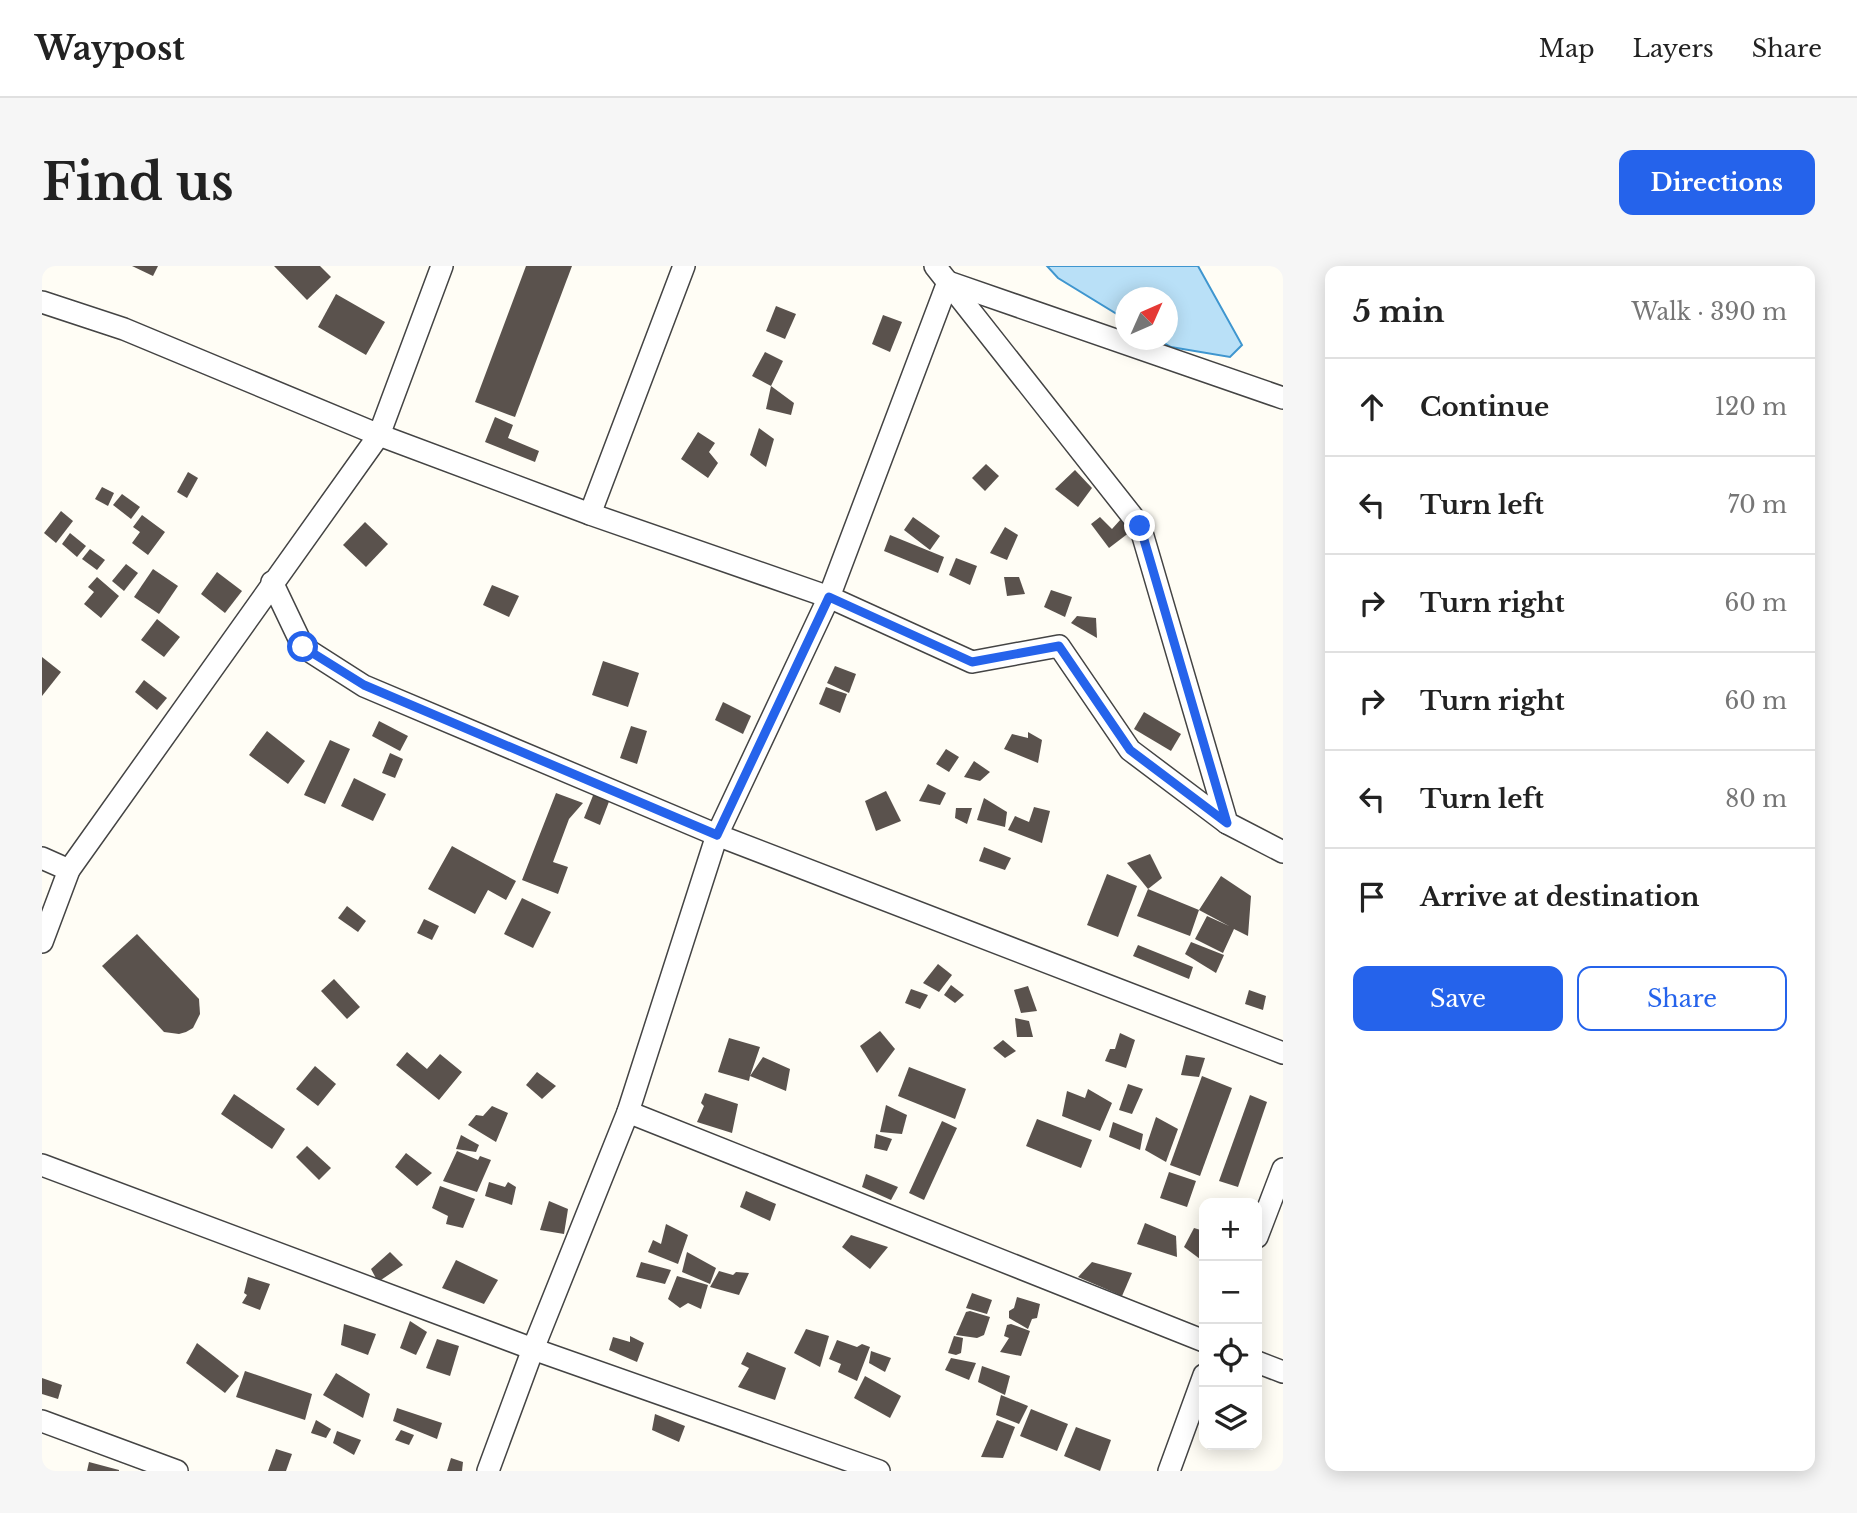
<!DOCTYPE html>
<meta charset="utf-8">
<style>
:root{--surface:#fff;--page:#f6f6f6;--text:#222;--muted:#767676;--line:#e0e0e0;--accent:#2563eb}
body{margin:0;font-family:"Libre Baskerville",serif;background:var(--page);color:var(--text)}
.controls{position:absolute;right:21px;bottom:21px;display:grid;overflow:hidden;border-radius:14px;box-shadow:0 4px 18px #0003}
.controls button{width:63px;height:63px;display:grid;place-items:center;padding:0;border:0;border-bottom:2px solid var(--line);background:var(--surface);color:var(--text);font:35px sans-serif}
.compass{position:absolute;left:1073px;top:21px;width:63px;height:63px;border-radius:50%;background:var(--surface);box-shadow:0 4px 18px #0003;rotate:45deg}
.stop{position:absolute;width:21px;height:21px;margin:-16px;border:5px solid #2563eb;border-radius:50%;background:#fff}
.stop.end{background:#2563eb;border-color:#fff;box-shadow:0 2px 7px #0008}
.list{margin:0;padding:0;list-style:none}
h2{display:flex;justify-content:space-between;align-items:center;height:91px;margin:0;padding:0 28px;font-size:30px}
h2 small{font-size:23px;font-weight:400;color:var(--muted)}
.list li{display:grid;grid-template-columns:46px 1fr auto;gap:21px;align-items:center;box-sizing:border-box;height:98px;padding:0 28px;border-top:2px solid var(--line)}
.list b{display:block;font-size:26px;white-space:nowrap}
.list em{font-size:23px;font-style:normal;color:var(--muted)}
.actions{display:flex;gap:14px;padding:21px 28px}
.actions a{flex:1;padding:16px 0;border:2px solid var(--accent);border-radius:14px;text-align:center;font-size:24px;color:var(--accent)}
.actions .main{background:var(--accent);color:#fff}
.icon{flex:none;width:38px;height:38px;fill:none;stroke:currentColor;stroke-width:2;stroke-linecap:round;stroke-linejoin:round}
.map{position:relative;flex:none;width:1241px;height:1205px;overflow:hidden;border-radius:14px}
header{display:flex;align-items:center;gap:42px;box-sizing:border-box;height:98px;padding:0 35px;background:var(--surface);border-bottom:2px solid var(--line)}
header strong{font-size:33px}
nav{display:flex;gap:38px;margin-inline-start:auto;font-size:24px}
.intro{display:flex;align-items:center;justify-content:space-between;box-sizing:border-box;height:168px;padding:0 42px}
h1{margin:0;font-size:49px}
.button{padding:18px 32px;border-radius:14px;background:var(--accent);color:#fff;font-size:24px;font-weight:700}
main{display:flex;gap:42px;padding:0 42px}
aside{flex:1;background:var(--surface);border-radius:14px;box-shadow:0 4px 18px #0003}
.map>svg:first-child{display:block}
</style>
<header>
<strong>Waypost</strong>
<nav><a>Map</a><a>Layers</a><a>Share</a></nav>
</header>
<div class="intro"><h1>Find us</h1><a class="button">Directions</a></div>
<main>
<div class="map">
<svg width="1241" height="1205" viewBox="0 0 1241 1205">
<rect width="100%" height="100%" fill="#fffdf5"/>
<path fill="#b9e0f7" stroke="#3f96cf" stroke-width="2" d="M1005,0H1156L1200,79L1188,91L1129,81L1117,74H1126V32H1084L1083,53L1016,12Z"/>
<g fill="#5a524d">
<path d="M90,0H116L111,10Z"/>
<path d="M232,0H278L289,11L265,34Z"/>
<path d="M484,0H530L473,151L433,136Z"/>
<path d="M294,28L343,56L324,89L276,61Z"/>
<path d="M734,40L754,48L743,73L724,65Z"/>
<path d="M841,49L860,56L848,86L830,78Z"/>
<path d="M723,86L741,95L729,120L710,110Z"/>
<path d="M729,120L752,137L749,149L724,143Z"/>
<path d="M453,151L471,159L466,172L497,185L493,196L443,176Z"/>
<path d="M717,162L732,173L724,201L708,189Z"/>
<path d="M656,166L673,177L667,186L676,197L666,212L639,193Z"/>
<path d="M944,198L957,210L943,225L930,212Z"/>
<path d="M1033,204L1050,222L1036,241L1013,223Z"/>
<path d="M146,206L156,212L145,232L135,226Z"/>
<path d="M60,221L72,227L66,240L53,233Z"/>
<path d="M80,228L98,241L89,253L71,239Z"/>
<path d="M19,245L31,255L14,277L2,267Z"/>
<path d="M100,249L123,266L106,289L90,277L98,266L91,261Z"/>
<path d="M871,251L898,270L888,284L862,264Z"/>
<path d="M1058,251L1070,263L1079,253L1088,266L1067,282L1049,258Z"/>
<path d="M323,256L346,278L324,301L301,279Z"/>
<path d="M963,261L976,269L965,294L948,287Z"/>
<path d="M28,267L44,280L35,291L20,278Z"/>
<path d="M848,269L902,291L896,307L842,285Z"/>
<path d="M48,283L63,294L55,304L40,293Z"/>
<path d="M914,292L935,300L928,319L907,309Z"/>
<path d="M84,298L96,307L82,325L70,315Z"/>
<path d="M111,303L136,320L117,348L92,331Z"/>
<path d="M175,306L200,325L183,347L159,328Z"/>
<path d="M55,311L77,330L59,352L42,338L52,326L46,321Z"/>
<path d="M962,311H977L983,328L965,330Z"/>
<path d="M450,319L477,330L467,351L441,339Z"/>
<path d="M1009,324L1030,331L1023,351L1002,341Z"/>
<path d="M1035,350L1054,352L1055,372L1029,357Z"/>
<path d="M115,353L138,371L122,391L99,374Z"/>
<path d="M0,391L19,406L0,430Z"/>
<path d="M561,395L597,407L586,441L550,429Z"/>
<path d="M793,400L814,408L807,427L785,417Z"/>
<path d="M102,414L125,432L115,444L93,426Z"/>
<path d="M784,421L805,428L798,447L777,438Z"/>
<path d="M681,436L709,450L701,468L673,454Z"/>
<path d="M1102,446L1139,468L1129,485L1092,463Z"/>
<path d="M337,455L366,470L358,485L330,470Z"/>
<path d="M589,460L605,465L595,498L578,492Z"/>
<path d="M225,465L263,495L246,518L207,489Z"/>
<path d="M986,466L1000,474L996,497L962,483L970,468L986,472Z"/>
<path d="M288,474L308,483L283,538L262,529Z"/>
<path d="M904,483L917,491L907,506L894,498Z"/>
<path d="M348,487L361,493L353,512L340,507Z"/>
<path d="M932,495L948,506L938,515L922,511Z"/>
<path d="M312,512L344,528L331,555L299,540Z"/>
<path d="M886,518L904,527L898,539L877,535Z"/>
<path d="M844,525L859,555L834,565L823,535Z"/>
<path d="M514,527L541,537L527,553L511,596L526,601L516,628L480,614Z"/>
<path d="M552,527L568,533L558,559L542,552Z"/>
<path d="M942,532L965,546L963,561L935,554Z"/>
<path d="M992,541L1008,545L1000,577L966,564L973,550L987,556Z"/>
<path d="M914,542H930L925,558L913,552Z"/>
<path d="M410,580L474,615L464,634L446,624L433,648L386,623Z"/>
<path d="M942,581L969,592L963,604L937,595Z"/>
<path d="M1108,588L1120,612L1106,623L1085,597Z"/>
<path d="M1065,608L1095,620L1076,671L1045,659Z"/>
<path d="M1179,610L1209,630L1206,670L1192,663L1181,687L1153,673L1165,650L1187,660L1157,644L1148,670L1095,650L1106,623L1157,644Z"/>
<path d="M480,632L509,646L491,682L462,668Z"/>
<path d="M305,640L324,655L316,666L296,652Z"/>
<path d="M382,653L397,660L390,674L375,667Z"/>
<path d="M95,668L157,733L158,748L151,762L144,766L137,768L122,766L60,700Z"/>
<path d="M1149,676L1182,689L1174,707L1143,688Z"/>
<path d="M1096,679L1151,701L1147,713L1091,690Z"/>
<path d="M896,698L910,709L897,726L881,717Z"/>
<path d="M292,713L318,741L305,753L279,725Z"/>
<path d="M909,719L922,729L913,737L902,729Z"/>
<path d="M986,720L995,745L979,747L972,724Z"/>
<path d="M869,723L886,729L878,743L863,737Z"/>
<path d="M1207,724L1224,730L1221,744L1203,738Z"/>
<path d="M973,752L987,755L991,771H975Z"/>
<path d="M838,765L853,783L835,807L818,780Z"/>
<path d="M1078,767L1093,774L1084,802L1063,795L1068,783H1073Z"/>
<path d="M687,772L718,781L708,810L721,791L748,803L744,825L708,810L707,815L676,806Z"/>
<path d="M961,774L974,785L963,792L951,782Z"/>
<path d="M365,786L385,803L398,788L420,806L397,834L354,799Z"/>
<path d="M1144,789L1163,792L1157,811L1139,809Z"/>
<path d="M273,800L294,818L276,840L254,823Z"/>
<path d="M867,801L924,823L913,853L856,830Z"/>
<path d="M495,806L514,820L500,833L484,819Z"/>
<path d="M1160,810L1190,822L1158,910L1128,899Z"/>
<path d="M1086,818L1101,823L1090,848L1077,844Z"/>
<path d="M1046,823L1070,837L1058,865L1020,850L1025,825L1043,832Z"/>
<path d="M663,827L696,838L690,867L655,856L662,840L659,837Z"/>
<path d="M192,828L243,863L230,883L179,848Z"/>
<path d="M1208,829L1225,836L1196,921L1177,915Z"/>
<path d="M844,839L865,849L860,868L838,866Z"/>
<path d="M450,840L466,847L454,876L426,859L434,849L441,850Z"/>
<path d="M1114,851L1136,863L1124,896L1103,884Z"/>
<path d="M995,853L1050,874L1039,902L984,880Z"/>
<path d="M900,855L915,862L882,934L867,927Z"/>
<path d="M1071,856L1101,868L1098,884L1067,871Z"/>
<path d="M834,868L850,873L845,885L832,882Z"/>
<path d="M419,869L437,879L434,886L414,883Z"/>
<path d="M265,880L289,902L277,914L254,891Z"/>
<path d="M415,885L436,894L438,890L449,894L435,926L401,915Z"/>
<path d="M364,887L390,907L375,920L353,901Z"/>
<path d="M1127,906L1154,915L1145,941L1118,932Z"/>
<path d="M824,908L856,921L849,934L820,921Z"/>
<path d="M447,916L463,921L466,916L474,921L470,939L443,930Z"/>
<path d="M398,920L433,933L421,962L404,958L406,950L390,942Z"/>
<path d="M704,925L734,938L728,955L698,941Z"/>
<path d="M507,935L526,943L522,968L498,964Z"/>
<path d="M1103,957L1134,970L1135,991L1095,978Z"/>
<path d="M624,958L646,969L636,998L606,986L611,974L619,978Z"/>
<path d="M1152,962L1162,965V996L1142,981Z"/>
<path d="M809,969L846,981L828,1003L800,981Z"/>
<path d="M348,986L361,999L336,1016L329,1003Z"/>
<path d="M645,986L674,1002L668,1018L640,1006Z"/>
<path d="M414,994L456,1014L442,1038L400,1022Z"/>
<path d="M599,996L629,1004L623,1018L594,1011Z"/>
<path d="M1050,996L1090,1007L1080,1030L1036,1011Z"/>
<path d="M677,1005L691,1009L694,1006L707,1007L697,1029L668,1021Z"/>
<path d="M635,1010L666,1019L659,1043L646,1037L638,1042L626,1033Z"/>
<path d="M206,1011L228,1018L218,1044L200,1037L205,1029L202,1027Z"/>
<path d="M930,1027L950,1034L945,1048L924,1042Z"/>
<path d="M975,1031L998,1038L995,1052L990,1053L986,1063L967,1052V1045L972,1042Z"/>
<path d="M928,1045L948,1051L942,1069L935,1072L914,1069L924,1046Z"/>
<path d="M368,1055L385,1066L374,1089L358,1082Z"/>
<path d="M302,1058L334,1068L326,1089L299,1079Z"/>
<path d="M969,1058L988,1065L979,1090L958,1086L967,1072L962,1070L965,1059Z"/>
<path d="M764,1063L787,1070L778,1101L752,1087Z"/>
<path d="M588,1070L602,1077L595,1096L567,1084L571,1071L588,1076Z"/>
<path d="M912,1070L921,1072L919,1087L914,1089L906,1087Z"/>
<path d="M395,1073L417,1080L408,1110L384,1102Z"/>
<path d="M795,1074L815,1081L820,1078L828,1081L815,1115L796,1106L799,1098L787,1093Z"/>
<path d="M155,1077L197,1110L183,1127L144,1097Z"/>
<path d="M829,1085L849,1092L843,1106L827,1097Z"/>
<path d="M705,1086L744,1102L733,1134L696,1121L707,1102L699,1098Z"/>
<path d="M909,1092L934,1097L927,1114L903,1104Z"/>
<path d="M940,1100L968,1110L963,1129L936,1116Z"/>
<path d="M203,1105L270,1128L263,1154L194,1131Z"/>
<path d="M294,1107L328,1128L321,1152L281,1129Z"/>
<path d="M823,1110L859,1130L848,1152L812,1132Z"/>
<path d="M0,1112L20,1119L16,1133L0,1128Z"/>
<path d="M959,1129L986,1140L977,1158L954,1149Z"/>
<path d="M355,1142L400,1157L395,1173L351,1155Z"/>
<path d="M989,1143L1026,1158L1015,1185L978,1170Z"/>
<path d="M613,1148L643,1160L637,1176L610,1164Z"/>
<path d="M274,1154L289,1163L284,1172L269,1167Z"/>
<path d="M955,1154L973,1161L961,1192L939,1191Z"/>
<path d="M1034,1161L1069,1174L1058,1205L1022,1190Z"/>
<path d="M359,1164L372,1169L367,1179L353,1174Z"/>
<path d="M295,1165L319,1174L312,1189L291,1177Z"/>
<path d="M234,1183L250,1188L244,1205H226Z"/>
<path d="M409,1192L421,1196L420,1205H405Z"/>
<path d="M47,1196L77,1204V1205H45Z"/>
</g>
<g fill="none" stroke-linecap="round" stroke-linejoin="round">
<g stroke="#444" stroke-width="24">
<g id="street">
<path d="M893,0L1098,260L1185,557L1241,586"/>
<path d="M0,36L82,63L337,169L548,248L787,331L930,396L1017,380L1088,484L1185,557"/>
<path d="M548,248L642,0"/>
<path d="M230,316L261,381L322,420L675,569L1241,787"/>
<path d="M0,592L27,604"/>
<path d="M0,676L27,604L337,169L400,0"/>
<path d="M586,846L1162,1075"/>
<path d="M0,899L491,1083L837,1205"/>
<path d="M1215,971L1241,903"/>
<path d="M1215,1096L1241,1106"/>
<path d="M0,1155L135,1205"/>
<path d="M446,1205L491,1083L586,846L675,569L787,331L906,16L1241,132"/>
<path d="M1127,1205L1162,1109"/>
</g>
</g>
<use href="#street" stroke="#fff" stroke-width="21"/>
</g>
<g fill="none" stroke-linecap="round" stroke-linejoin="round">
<path stroke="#2563eb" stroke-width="9" d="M261,381L322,419L675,569L787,331L930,396L1017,380L1088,484L1185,557L1098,260"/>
</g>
</svg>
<div class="controls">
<button>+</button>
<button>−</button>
<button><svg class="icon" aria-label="locate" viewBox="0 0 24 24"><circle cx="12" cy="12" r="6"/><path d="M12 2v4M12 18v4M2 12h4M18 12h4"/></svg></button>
<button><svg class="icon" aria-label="layers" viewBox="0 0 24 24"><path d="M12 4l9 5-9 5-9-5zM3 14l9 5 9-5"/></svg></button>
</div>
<svg class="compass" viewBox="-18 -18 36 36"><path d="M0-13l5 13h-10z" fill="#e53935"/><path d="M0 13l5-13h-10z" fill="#767676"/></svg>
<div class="stop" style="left:261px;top:381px"></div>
<div class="stop end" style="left:1098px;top:260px"></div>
</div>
<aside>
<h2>5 min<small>Walk · 390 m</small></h2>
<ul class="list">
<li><svg class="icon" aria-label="ahead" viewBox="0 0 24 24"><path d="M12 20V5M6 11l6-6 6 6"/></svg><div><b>Continue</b></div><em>120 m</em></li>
<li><svg class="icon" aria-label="left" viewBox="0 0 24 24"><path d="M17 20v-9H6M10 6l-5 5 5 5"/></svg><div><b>Turn left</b></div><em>70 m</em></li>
<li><svg class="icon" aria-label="right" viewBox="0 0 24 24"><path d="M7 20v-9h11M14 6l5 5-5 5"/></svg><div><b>Turn right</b></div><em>60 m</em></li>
<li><svg class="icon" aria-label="right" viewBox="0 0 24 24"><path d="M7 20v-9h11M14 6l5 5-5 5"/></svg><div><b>Turn right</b></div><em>60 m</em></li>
<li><svg class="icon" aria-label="left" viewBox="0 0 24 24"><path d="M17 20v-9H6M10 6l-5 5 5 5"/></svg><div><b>Turn left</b></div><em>80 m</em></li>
<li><svg class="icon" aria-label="arrive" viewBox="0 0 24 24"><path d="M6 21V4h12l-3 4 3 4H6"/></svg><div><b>Arrive at destination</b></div></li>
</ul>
<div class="actions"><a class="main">Save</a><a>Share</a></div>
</aside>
</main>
